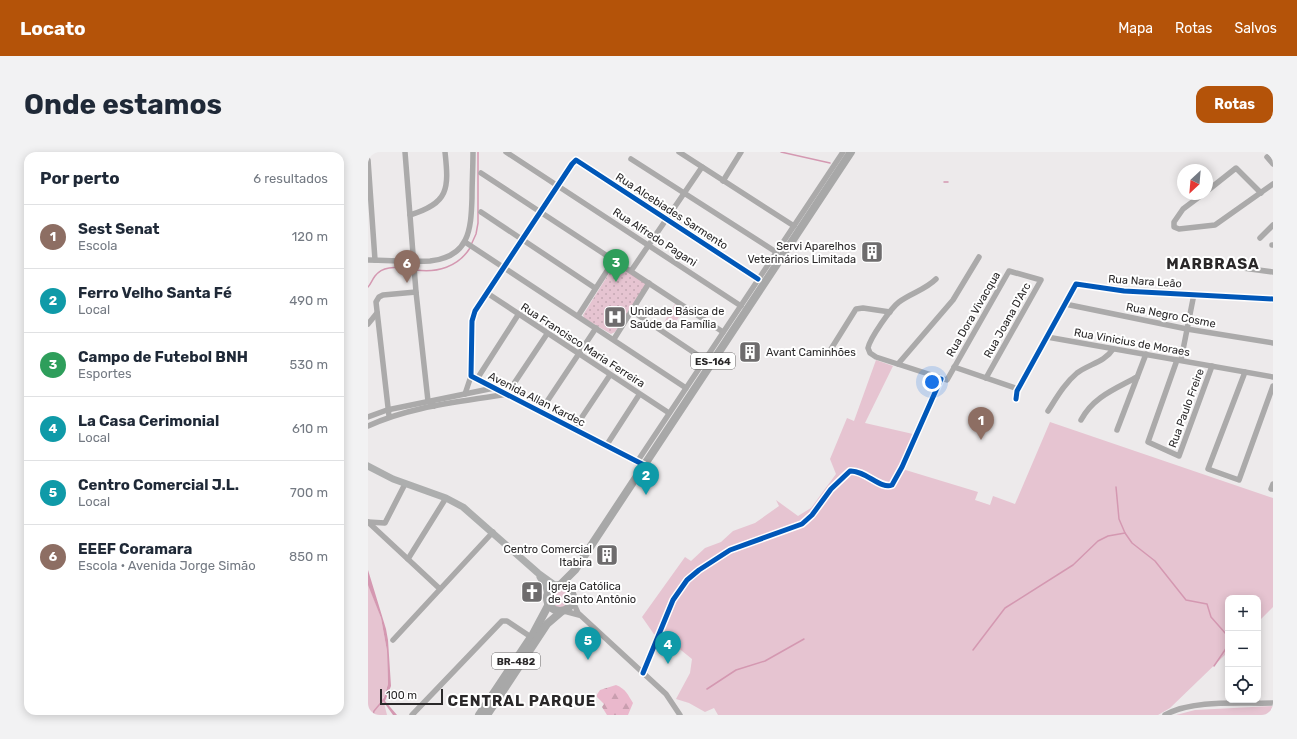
<!DOCTYPE html>
<html lang="pt">
<meta charset="utf-8">
<style>
:root{--surface:#fff;--page:#f2f2f3;--text:#1f2937;--muted:#747a83;--line:#e0e1e3;--accent:#b45309}
body{margin:0;font-family:Rubik,sans-serif;background:var(--page);color:var(--text)}
.controls{position:absolute;right:12px;bottom:12px;display:grid;overflow:hidden;border-radius:8px;box-shadow:0 2px 10px #0003}
.controls button{width:36px;height:36px;display:grid;place-items:center;padding:0;border:0;border-bottom:1px solid var(--line);background:var(--surface);color:var(--text);font:20px sans-serif}
.compass{position:absolute;left:809px;top:12px;width:36px;height:36px;border-radius:50%;background:var(--surface);box-shadow:0 2px 10px #0003;rotate:206deg}
.scale{position:absolute;left:12px;bottom:10px;width:63px;box-sizing:border-box;padding-left:4px;border:2px solid #2a2829;border-top:0;font-size:11px;line-height:14px;white-space:nowrap;color:#2a2829;-webkit-text-stroke:3px #fff;paint-order:stroke}
.you{position:absolute;left:564px;top:230px;width:14px;height:14px;margin:-10px;border:3px solid #fff;border-radius:50%;background:#1a73e8;box-shadow:0 0 0 6px #1a73e833}
.badge{display:grid;place-items:center;width:26px;height:26px;border-radius:50%;background:var(--accent);color:#fff;font-size:13px;font-weight:700}
.pin{position:absolute;translate:-50% -33px;filter:drop-shadow(0 1px 2px #0008)}
.pin::after{content:'';position:absolute;top:21px;width:14px;height:12px;background:inherit;clip-path:polygon(0 0,100% 0,50% 100%)}
.list{margin:0;padding:0;list-style:none}
h2{display:flex;justify-content:space-between;align-items:center;height:52px;margin:0;padding:0 16px;font-size:17px}
h2 small{font-size:13px;font-weight:400;color:var(--muted)}
.list li{display:grid;grid-template-columns:26px 1fr auto;gap:12px;align-items:center;box-sizing:border-box;height:64px;padding:0 16px;border-top:1px solid var(--line)}
.list b{display:block;font-size:15px;white-space:nowrap}
.list p{margin:0;font-size:13px;white-space:nowrap;color:var(--muted)}
.list em{font-size:13px;font-style:normal;color:var(--muted)}
.icon{flex:none;width:22px;height:22px;fill:none;stroke:currentColor;stroke-width:2;stroke-linecap:round;stroke-linejoin:round}
.map{position:relative;flex:none;width:905px;height:563px;overflow:hidden;border-radius:12px}
header{display:flex;align-items:center;gap:24px;box-sizing:border-box;height:56px;padding:0 20px;background:var(--accent);color:#fff}
header strong{font-size:19px}
nav{display:flex;gap:22px;margin-inline-start:auto;font-size:14px}
.intro{display:flex;align-items:center;justify-content:space-between;box-sizing:border-box;height:96px;padding:0 24px}
h1{margin:0;font-size:28px}
.button{padding:10px 18px;border-radius:12px;background:var(--accent);color:#fff;font-size:14px;font-weight:700}
main{display:flex;gap:24px;padding:0 24px}
aside{flex:1;background:var(--surface);border-radius:12px;box-shadow:0 2px 10px #0003}
.map>svg:first-child{display:block}
</style>
<header>
<strong>Locato</strong>
<nav><a>Mapa</a><a>Rotas</a><a>Salvos</a></nav>
</header>
<div class="intro"><h1>Onde estamos</h1><a class="button">Rotas</a></div>
<main>
<aside>
<h2>Por perto<small>6 resultados</small></h2>
<ul class="list">
<li><span class="badge" style="background:#8d6e63">1</span><div><b>Sest Senat</b><p>Escola</p></div><em>120 m</em></li>
<li><span class="badge" style="background:#0f9aa8">2</span><div><b>Ferro Velho Santa Fé</b><p>Local</p></div><em>490 m</em></li>
<li><span class="badge" style="background:#2e9e5b">3</span><div><b>Campo de Futebol BNH</b><p>Esportes</p></div><em>530 m</em></li>
<li><span class="badge" style="background:#0f9aa8">4</span><div><b>La Casa Cerimonial</b><p>Local</p></div><em>610 m</em></li>
<li><span class="badge" style="background:#0f9aa8">5</span><div><b>Centro Comercial J.L.</b><p>Local</p></div><em>700 m</em></li>
<li><span class="badge" style="background:#8d6e63">6</span><div><b>EEEF Coramara</b><p>Escola · Avenida Jorge Simão</p></div><em>850 m</em></li>
</ul>
</aside>
<div class="map">
<svg width="905" height="563" viewBox="0 0 905 563">
<defs>
<pattern id="forest-firs" width="22" height="20" patternUnits="userSpaceOnUse"><rect width="22" height="20" fill="#eab8cc"/><path d="M5 1l3.5 6h-7zM16 11l3.5 6h-7z" fill="#c99eaf"/></pattern>
<pattern id="park-dots" width="8" height="8" patternUnits="userSpaceOnUse"><rect width="8" height="8" fill="#e6c4d1"/><path d="M2 2h.1M6 6h.1" fill="none" stroke="#c5a8b3" stroke-width="1.8" stroke-linecap="round"/></pattern>
</defs>
<rect width="100%" height="100%" fill="#edeaeb"/>
<g fill="#e6c4d1">
<path d="M307,152L316,157L304,176L296,170Z"/>
<path d="M508,208L525,214L497,271L545,282L531,316L610,340L607,348L622,353L625,344L647,352L682,270L905,346V455L890,470V446H860V500L802,556L790,563H350L346,556L337,560L321,551L308,547L322,521L324,507L298,486L290,488L274,465L317,405L323,409L337,396L353,390L365,379L387,371L411,354L408,348L430,364L443,356L468,322L462,307L479,266L486,269Z"/>
<path d="M0,431L13,466L19,499L20,532L15,547L19,563H0Z"/>
<circle cx="193" cy="447" r="9"/>
<path d="M905,554V557L900,563H808L827,558Z"/>
</g>
<path fill="url(#forest-firs)" d="M248,533C258,537 260,543 265,551L260,563H239L234,555L236,552L228,544L232,538Z"/>
<path fill="url(#park-dots)" d="M249,112L278,132L247,180L243,182L216,166L215,163L245,115Z"/>
<path fill="#d498b1" d="M0,418L18,477L20,488L23,534L17,549L29,563H25L15,549L20,532L19,499L13,466L0,433Z"/>
<g fill="none" stroke-linecap="round" stroke-linejoin="round">
<g stroke="#d498b1" stroke-width="1.5">
<path d="M413,0L462,11"/>
<path d="M576,30H580"/>
<path d="M103,93L108,82L110,71V0"/>
<path d="M48,118C69,121 90,115 102,96"/>
<path d="M0,135C3,132 4,128 7,124C16,112 31,116 44,117"/>
<path d="M748,335L751,367L757,381L764,391L787,409L818,448L839,452L843,465L858,482L860,490L859,495L846,514"/>
<path d="M605,498L637,456L705,413L730,389L740,384L757,381"/>
<path d="M339,537L368,518L397,509L436,487"/>
<path d="M5,563L6,559L16,547"/>
</g>
<g stroke="#abaaaa" stroke-width="5.5">
<path d="M37,0L48,140L60,249L66,254"/>
<path d="M138,0L373,154"/>
<path d="M311,0L426,74"/>
<path d="M899,5L905,12"/>
<path d="M263,7L408,100"/>
<path d="M0,8L7,108"/>
<path d="M113,21L355,180"/>
<path d="M355,29L373,0"/>
<path d="M839,39L868,16L893,41"/>
<path d="M835,42L815,57L806,70V75L811,77L847,73L905,32"/>
<path d="M113,60L227,136"/>
<path d="M42,63C81,51 81,37 77,0"/>
<path d="M892,86L905,73"/>
<path d="M97,90L318,236"/>
<path d="M904,93H905"/>
<path d="M0,108C20,108 41,110 62,109C101,105 103,78 104,46C104,31 105,15 105,0"/>
<path d="M875,116L905,120"/>
<path d="M263,119L334,15"/>
<path d="M568,127C557,138 543,141 531,150C523,156 502,186 500,196L502,201L508,205L579,228L641,119L673,128L618,226"/>
<path d="M119,141L301,261"/>
<path d="M697,152L819,177L905,191"/>
<path d="M264,159L337,208H340"/>
<path d="M210,164L246,108"/>
<path d="M0,172L9,161"/>
<path d="M679,185L905,225"/>
<path d="M246,187L281,131"/>
<path d="M463,197L488,157L495,156L522,160"/>
<path d="M809,208L780,290L811,304L844,214"/>
<path d="M813,208L826,142"/>
<path d="M530,212L585,148L611,105"/>
<path d="M586,215L650,237"/>
<path d="M877,220L840,317L871,328L905,234"/>
<path d="M109,227L150,163"/>
<path d="M97,242L103,224"/>
<path d="M648,247L649,239L708,132L756,139L905,147"/>
<path d="M680,259C689,245 697,231 709,221C721,212 737,210 745,197"/>
<path d="M172,260L228,176"/>
<path d="M21,264L8,150L11,145L15,143L48,140"/>
<path d="M0,265L19,258L126,236"/>
<path d="M713,268C725,245 747,237 769,225"/>
<path d="M0,274C43,254 92,250 139,242L179,182"/>
<path d="M206,277L242,223"/>
<path d="M749,278L778,202"/>
<path d="M238,294L271,243"/>
<path d="M269,310L475,0"/>
<path d="M276,313L103,224L104,169L107,159L204,12L208,8L390,127"/>
<path d="M905,332L903,337H905"/>
<path d="M0,370L72,437"/>
<path d="M0,370L17,371L37,332"/>
<path d="M40,407L78,346"/>
<path d="M203,445L210,461L298,542L312,563"/>
<path d="M196,459L211,463"/>
<path d="M25,488L125,380"/>
<path d="M275,521L305,448L319,428L331,418L362,398L434,372L444,363L463,337L482,319C497,318 513,338 524,333L534,315L573,227"/>
<path d="M44,563L134,469H139L163,485"/>
<path d="M797,563C825,547 873,552 905,551"/>
</g>
<g stroke="#adaeae" stroke-width="7">
<path d="M0,314L25,327L78,346L95,355L170,421L188,434"/>
<path d="M172,425L178,434L180,443"/>
</g>
<g stroke="#a8a8a8" stroke-width="8">
<path d="M192,433L207,418L483,0"/>
<circle cx="192" cy="446" r="13"/>
<path d="M111,563L165,482L181,452"/>
<path d="M119,563L179,472L193,460"/>
</g>
<g stroke="#fff" stroke-width="8">
<g id="cycleway">
<path d="M648,247L649,239L708,132L756,139L905,147"/>
<path d="M276,313L103,224L104,169L107,159L204,12L208,8L390,127"/>
<path d="M275,521L305,448L319,428L331,418L362,398L434,372L444,363L463,337L482,319C497,318 513,338 524,333L534,315L573,227"/>
</g>
</g>
<use href="#cycleway" stroke="#0057b8" stroke-width="5"/>
</g>
<defs>
<g id="building-square" transform="scale(1.15)"><rect x="-9" y="-9" width="18" height="18" rx="4" fill="#6e6c6d" stroke="#fff"/><path d="M-4-6H4V6H1V3H-1V6H-4ZM-2.5-4.3h1.7v1.8h-1.7ZM.8-4.3h1.7v1.8H.8ZM-2.5-1h1.7V.8h-1.7ZM.8-1h1.7V.8H.8Z" fill="#fff"/></g>
<g id="hospital-square" transform="scale(1.15)"><rect x="-9" y="-9" width="18" height="18" rx="4" fill="#6e6c6d" stroke="#fff"/><path d="M-5-5h3v3.5h4V-5h3V5h-3V1.5h-4V5h-3Z" fill="#fff"/></g>
<g id="church-square" transform="scale(1.15)"><rect x="-9" y="-9" width="18" height="18" rx="4" fill="#6e6c6d" stroke="#fff"/><path d="M-1.2-6h2.4v3.5h3.3v2.4h-3.3V6h-2.4V-.1h-3.3v-2.4h3.3Z" fill="#fff"/></g>
</defs>
<g fill-rule="evenodd">
<use href="#building-square" x="504" y="100"/>
<use href="#hospital-square" x="247" y="165"/>
<use href="#building-square" x="382" y="200"/>
<use href="#building-square" x="239" y="403"/>
<use href="#church-square" x="164" y="440"/>
</g>
<g text-anchor="middle" stroke-width="4" stroke-linejoin="round" paint-order="stroke">
<g fill="#fff" stroke="#6a6869" stroke-width="1">
<rect x="323" y="201" width="44" height="16" rx="3"/>
<rect x="124" y="501" width="48" height="16" rx="3"/>
</g>
<g font-size="10" font-weight="bold" fill="#2a2829">
<text x="345" y="213">ES-164</text>
<text x="148" y="513">BR-482</text>
</g>
<g font-size="11" fill="#2a2829" stroke="#fff">
<text transform="translate(304 59) rotate(33)" y="4">Rua Alcebiades Sarmento</text>
<text transform="translate(287 85) rotate(33)" y="4">Rua Alfredo Pagani</text>
<text transform="translate(777 129) rotate(4)" y="4">Rua Nara Leão</text>
<text transform="translate(605 162) rotate(-60)" y="4">Rua Dora Vivacqua</text>
<text transform="translate(803 163) rotate(11)" y="4">Rua Negro Cosme</text>
<text transform="translate(639 168) rotate(-61)" y="4">Rua Joana D'Arc</text>
<text transform="translate(764 190) rotate(10)" y="4">Rua Vinicius de Moraes</text>
<text transform="translate(215 193) rotate(33)" y="4">Rua Francisco Maria Ferreira</text>
<text transform="translate(169 247) rotate(27)" y="4">Avenida Allan Kardec</text>
<text transform="translate(818 256) rotate(-70)" y="4">Rua Paulo Freire</text>
</g>
<g font-size="11" fill="#2a2829" stroke="#fff" text-anchor="start">
<text x="488" y="98" text-anchor="end">Servi Aparelhos<tspan x="488" dy="13">Veterinários Limitada</tspan></text>
<text x="262" y="163">Unidade Básica de<tspan x="262" dy="13">Saúde da Família</tspan></text>
<text x="398" y="204">Avant Caminhões</text>
<text x="224" y="401" text-anchor="end">Centro Comercial<tspan x="224" dy="13">Itabira</tspan></text>
<text x="180" y="438">Igreja Católica<tspan x="180" dy="13">de Santo Antônio</tspan></text>
</g>
<g font-size="15" font-weight="bold" letter-spacing="1" fill="#2a2829" stroke="#fff">
<text x="845" y="117">MARBRASA</text>
<text x="154" y="554">CENTRAL PARQUE</text>
</g>
</g>
</svg>
<div class="controls">
<button>+</button>
<button>−</button>
<button><svg class="icon" aria-label="locate" viewBox="0 0 24 24"><circle cx="12" cy="12" r="6"/><path d="M12 2v4M12 18v4M2 12h4M18 12h4"/></svg></button>
</div>
<svg class="compass" viewBox="-18 -18 36 36"><path d="M0-13l5 13h-10z" fill="#e53935"/><path d="M0 13l5-13h-10z" fill="#747a83"/></svg>
<div class="scale">100 m</div>
<div class="you"></div>
<div class="pin badge" style="left:613px;top:288px;background:#8d6e63">1</div>
<div class="pin badge" style="left:278px;top:343px;background:#0f9aa8">2</div>
<div class="pin badge" style="left:248px;top:130px;background:#2e9e5b">3</div>
<div class="pin badge" style="left:300px;top:512px;background:#0f9aa8">4</div>
<div class="pin badge" style="left:220px;top:508px;background:#0f9aa8">5</div>
<div class="pin badge" style="left:39px;top:131px;background:#8d6e63">6</div>
</div>
</main>
